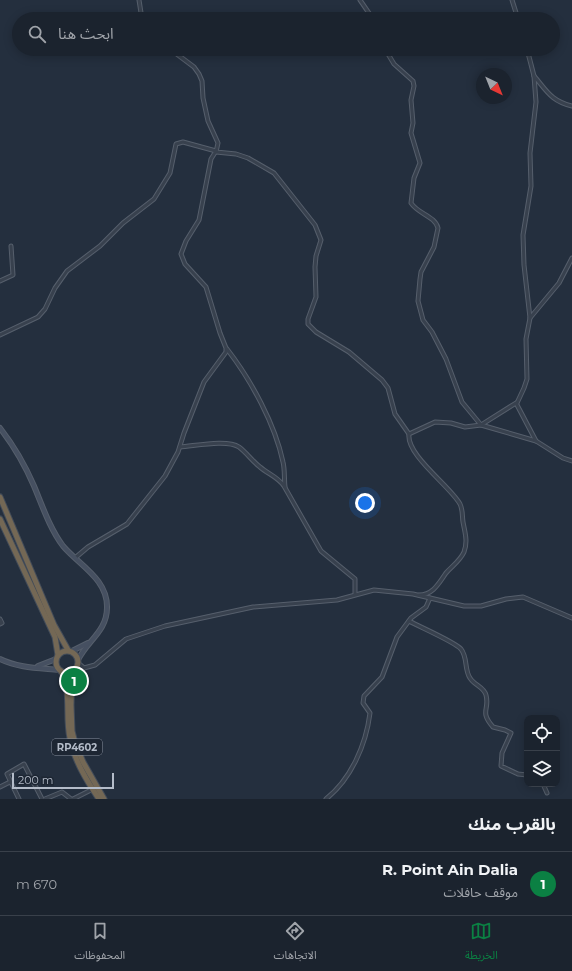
<!DOCTYPE html>
<html lang="ar">
<meta charset="utf-8">
<style>
:root{--surface:#1b232e;--page:#282f3a;--text:#f1f3f6;--muted:#a0a4aa;--line:#39404a;--accent:#0b8043}
body{margin:0;font-family:Montserrat,"Noto Sans Arabic",sans-serif;background:var(--page);color:var(--text);direction:rtl}
.controls{position:absolute;right:12px;bottom:12px;display:grid;overflow:hidden;border-radius:8px;box-shadow:0 2px 10px #0003}
.controls button{width:36px;height:36px;display:grid;place-items:center;padding:0;border:0;border-bottom:1px solid var(--line);background:var(--surface);color:var(--text);font:20px sans-serif}
.compass{position:absolute;left:476px;top:68px;width:36px;height:36px;border-radius:50%;background:var(--surface);box-shadow:0 2px 10px #0003;rotate:137deg}
.scale{position:absolute;left:12px;bottom:10px;width:102px;box-sizing:border-box;padding-left:4px;border:2px solid #b4bcc9;border-top:0;font-size:11px;line-height:14px;white-space:nowrap;color:#b4bcc9;-webkit-text-stroke:3px #1d2633;paint-order:stroke}
.you{position:absolute;left:365px;top:503px;width:14px;height:14px;margin:-10px;border:3px solid #fff;border-radius:50%;background:#1a73e8;box-shadow:0 0 0 6px #1a73e833}
.badge{display:grid;place-items:center;width:26px;height:26px;border-radius:50%;background:var(--accent);color:#fff;font-size:13px;font-weight:700}
.pin{position:absolute;translate:-50% -50%;border:2px solid #fff;box-shadow:0 1px 4px #0006}
.list{margin:0;padding:0;list-style:none}
h2{display:flex;justify-content:space-between;align-items:center;height:52px;margin:0;padding:0 16px;font-size:17px}
h2 small{font-size:13px;font-weight:400;color:var(--muted)}
.list li{display:grid;grid-template-columns:26px 1fr auto;gap:12px;align-items:center;box-sizing:border-box;height:64px;padding:0 16px;border-top:1px solid var(--line)}
.list b{display:block;font-size:15px;white-space:nowrap}
.list p{margin:0;font-size:13px;white-space:nowrap;color:var(--muted)}
.list em{font-size:13px;font-style:normal;color:var(--muted)}
.icon{flex:none;width:22px;height:22px;fill:none;stroke:currentColor;stroke-width:2;stroke-linecap:round;stroke-linejoin:round}
.map{position:relative;flex:none;width:572px;height:799px;overflow:hidden;direction:ltr}
.search{position:absolute;background:var(--surface);box-shadow:0 2px 10px #0003;left:12px;right:12px;top:12px;height:44px;display:flex;align-items:center;gap:10px;box-sizing:border-box;padding:0 14px;border-radius:22px;color:var(--muted);font-size:15px}
.sheet{height:116px;background:var(--surface)}
nav{display:flex;justify-content:space-around;align-items:center;box-sizing:border-box;height:56px;border-top:1px solid var(--line);background:var(--surface);font-size:11px;color:var(--muted)}
nav a{display:grid;justify-items:center;gap:2px}
nav .on{color:var(--accent)}
.map>svg:first-child{display:block}
</style>
<div class="map">
<svg width="572" height="799" viewBox="0 0 572 799">
<rect width="100%" height="100%" fill="#242f3e"/>
<g fill="none" stroke-linecap="round" stroke-linejoin="round">
<g stroke="#565f6c" stroke-width="5">
<g id="street">
<path d="M139,0L142,19"/>
<path d="M360,0L373,19"/>
<path d="M512,0L518,19"/>
<path d="M170,49L194,67L199,74L202,81L203,98L208,121L218,143L216,152L236,154L248,158L274,173L315,225L321,240L316,256L315,267L316,297L308,319V324L316,332L349,352L382,380L388,388L395,414L409,434"/>
<path d="M385,49L394,64L413,81L414,86L411,100L413,123L411,133L420,163L414,178L411,203C418,214 435,216 438,228L434,247L421,272L420,279L418,301L423,320L432,332L446,359L462,402L481,425L536,441"/>
<path d="M527,49L534,76L536,102L530,153L531,186L523,235L524,265L530,318"/>
<path d="M534,76C547,91 551,101 572,106"/>
<path d="M0,281L13,275L11,246"/>
<path d="M0,335L38,317L45,309L55,288L67,271L100,246L123,223L154,199L170,173L176,144L183,142L216,151L211,159L199,220L186,241L181,254L185,264L206,287L220,333L226,348V352L204,382L184,433L178,452L165,476L127,524L88,547L75,558"/>
<path d="M227,349C251,380 275,424 283,462C285,470 284,479 285,487"/>
<path d="M517,403L524,388L527,379L526,339L530,318L559,283L572,258"/>
<path d="M180,447C195,446 227,439 239,447C247,453 252,461 260,467C268,474 278,477 284,486L321,551L355,579V594"/>
<path d="M419,595C433,595 439,583 446,573C452,566 460,561 464,552C468,541 465,533 463,522C462,516 463,510 460,504C450,486 406,455 409,434L435,422L451,423L465,427L481,425L516,403L536,441L563,458L572,461"/>
<path d="M0,619L2,623L0,624"/>
<path d="M409,621C420,627 455,642 461,649C468,658 464,669 470,678C474,685 484,687 486,695C490,710 479,711 493,727L505,730L511,733L502,753L501,766L518,774L527,775"/>
<path d="M84,668L95,665L126,639L165,626L253,607L337,600L374,590L413,594L464,606H481L506,599L523,597L572,618"/>
<path d="M75,669L84,668L78,663"/>
<path d="M543,784L547,793"/>
<path d="M0,787L10,782"/>
<path d="M19,799L7,774L24,764L42,799"/>
<path d="M45,799L62,792L71,799"/>
<path d="M73,799L93,789"/>
<path d="M326,799C351,779 366,745 370,713L363,703L364,696L382,677L397,637L411,618L426,607L430,598"/>
</g>
</g>
<g stroke="#565f6c" stroke-width="6">
<g id="secondary">
<path d="M0,428C14,446 25,465 34,486C42,505 50,529 63,546C79,565 108,579 107,608C107,631 87,641 78,660"/>
<path d="M72,651L88,643"/>
<path d="M0,659C18,668 39,668 59,670"/>
<path d="M38,666L56,659"/>
</g>
</g>
<g stroke="#434c59" stroke-width="7">
<g id="highway">
<path d="M0,497L54,625L68,650"/>
<path d="M0,519L55,637L58,655"/>
<circle cx="67" cy="662" r="11"/>
<path d="M61,671C72,690 65,717 70,738C74,760 87,781 99,799"/>
<path d="M72,672L71,705L72,731L75,743L83,762L104,799"/>
</g>
</g>
<use href="#street" stroke="#38414e" stroke-width="3"/>
<use href="#secondary" stroke="#465061" stroke-width="4"/>
<use href="#highway" stroke="#746855" stroke-width="5"/>
</g>
<g text-anchor="middle" stroke-width="3.5" stroke-linejoin="round" paint-order="stroke">
<rect fill="#1d2633" stroke="#878f9c" stroke-width="1" x="52" y="739" width="50" height="16" rx="3"/>
<g font-size="10" font-weight="bold" fill="#b4bcc9">
<text x="77" y="751">RP4602</text>
</g>
</g>
</svg>
<div class="controls">
<button><svg class="icon" aria-label="locate" viewBox="0 0 24 24"><circle cx="12" cy="12" r="6"/><path d="M12 2v4M12 18v4M2 12h4M18 12h4"/></svg></button>
<button><svg class="icon" aria-label="layers" viewBox="0 0 24 24"><path d="M12 4l9 5-9 5-9-5zM3 14l9 5 9-5"/></svg></button>
</div>
<svg class="compass" viewBox="-18 -18 36 36"><path d="M0-13l5 13h-10z" fill="#e53935"/><path d="M0 13l5-13h-10z" fill="#a0a4aa"/></svg>
<div class="scale">200 m</div>
<div class="you"></div>
<div class="pin badge" style="left:74px;top:681px">1</div>
<div class="search"><svg class="icon" aria-label="search" viewBox="0 0 24 24"><circle cx="10" cy="10" r="6"/><path d="M15 15l6 6"/></svg>ابحث هنا</div>
</div>
<section class="sheet">
<h2>بالقرب منك<small></small></h2>
<ul class="list">
<li><span class="badge">1</span><div><b>R. Point Ain Dalia</b><p>موقف حافلات</p></div><em>670 m</em></li>
</ul>
</section>
<nav>
<a class="on"><svg class="icon" aria-label="map" viewBox="0 0 24 24"><path d="M3 6l6-2 6 2 6-2v14l-6 2-6-2-6 2zM9 4v14M15 6v14"/></svg>الخريطة</a>
<a><svg class="icon" aria-label="directions" viewBox="0 0 24 24"><path d="M12 3l9 9-9 9-9-9zM9 14v-3h6M13 9l2 2-2 2"/></svg>الاتجاهات</a>
<a><svg class="icon" aria-label="saved" viewBox="0 0 24 24"><path d="M7 4h10v16l-5-4-5 4z"/></svg>المحفوظات</a>
</nav>
